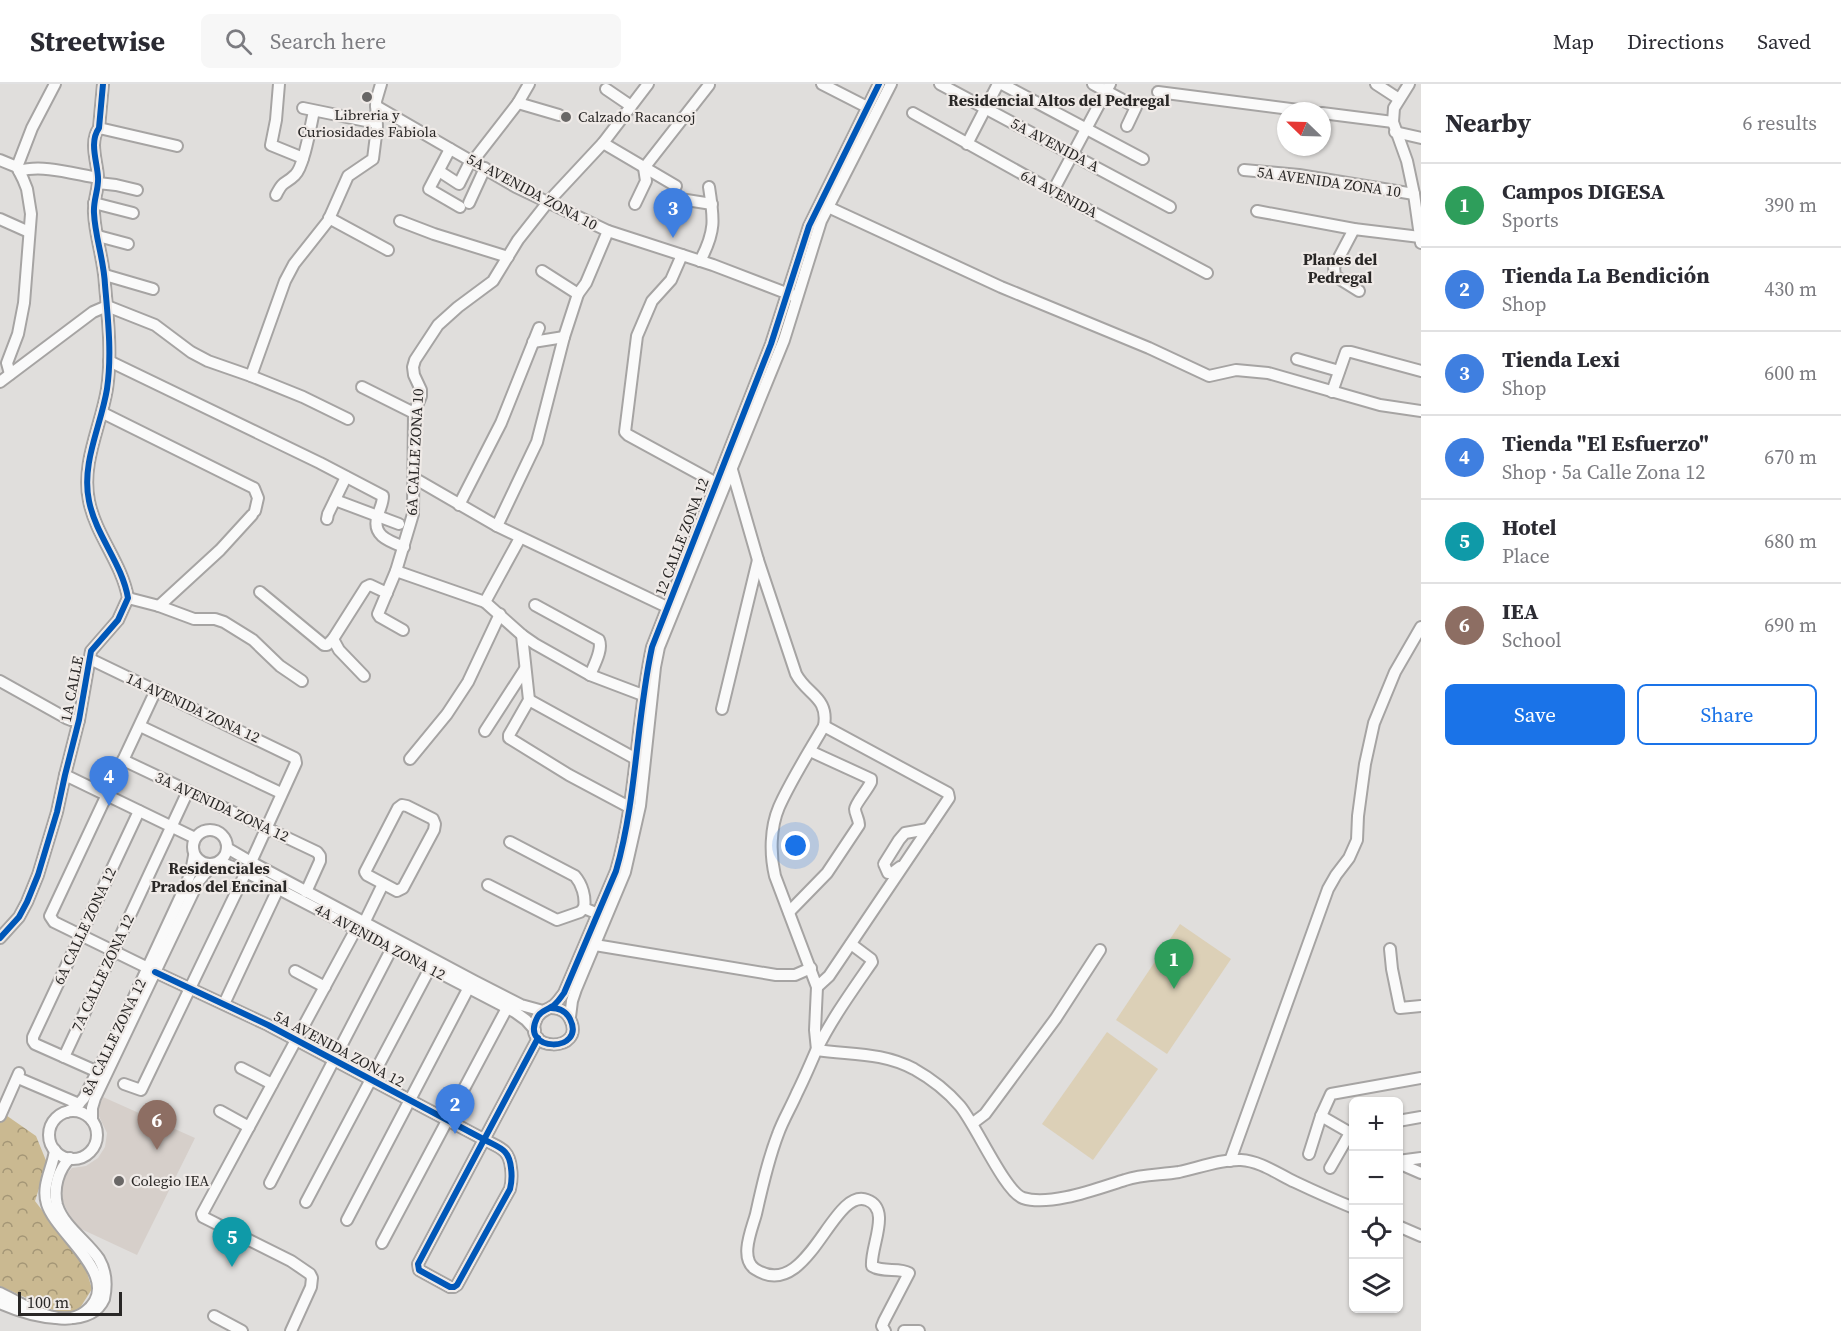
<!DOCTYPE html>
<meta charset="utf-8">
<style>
:root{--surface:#fff;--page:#f7f7f7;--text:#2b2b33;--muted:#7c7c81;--line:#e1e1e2;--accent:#1a73e8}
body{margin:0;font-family:"Source Serif 4",serif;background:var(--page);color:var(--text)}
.controls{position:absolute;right:18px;bottom:18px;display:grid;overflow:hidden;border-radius:9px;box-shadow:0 2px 4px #0004}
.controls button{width:54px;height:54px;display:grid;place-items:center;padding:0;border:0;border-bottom:2px solid var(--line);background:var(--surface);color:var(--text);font:30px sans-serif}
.compass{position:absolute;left:1277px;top:18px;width:54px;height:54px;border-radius:50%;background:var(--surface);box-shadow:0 2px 4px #0004;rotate:293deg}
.scale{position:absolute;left:18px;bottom:15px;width:104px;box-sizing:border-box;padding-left:6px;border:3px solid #292726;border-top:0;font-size:16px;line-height:21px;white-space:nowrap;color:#292726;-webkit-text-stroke:4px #efeae7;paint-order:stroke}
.you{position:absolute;left:796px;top:762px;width:21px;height:21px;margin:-15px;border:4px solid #fff;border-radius:50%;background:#1a73e8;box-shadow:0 0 0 9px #1a73e833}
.badge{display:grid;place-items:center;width:39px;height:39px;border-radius:50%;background:var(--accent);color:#fff;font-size:20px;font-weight:700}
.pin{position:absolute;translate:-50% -50px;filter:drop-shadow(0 2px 3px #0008)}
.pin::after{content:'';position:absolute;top:32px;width:21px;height:18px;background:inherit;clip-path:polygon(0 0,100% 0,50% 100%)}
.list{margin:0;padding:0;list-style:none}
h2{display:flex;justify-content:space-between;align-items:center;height:78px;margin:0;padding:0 24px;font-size:26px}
h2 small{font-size:20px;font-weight:400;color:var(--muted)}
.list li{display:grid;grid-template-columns:39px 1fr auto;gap:18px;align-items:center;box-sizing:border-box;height:84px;padding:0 24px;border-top:2px solid var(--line)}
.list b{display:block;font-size:22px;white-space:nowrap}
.list p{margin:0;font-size:20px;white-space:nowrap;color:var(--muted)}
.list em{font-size:20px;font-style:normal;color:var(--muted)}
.actions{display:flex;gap:12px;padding:18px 24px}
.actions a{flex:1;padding:14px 0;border:2px solid var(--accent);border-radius:9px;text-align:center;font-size:21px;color:var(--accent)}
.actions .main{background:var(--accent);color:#fff}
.icon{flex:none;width:33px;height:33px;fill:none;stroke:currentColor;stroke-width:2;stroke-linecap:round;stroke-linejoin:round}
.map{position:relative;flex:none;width:1421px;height:1247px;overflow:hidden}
header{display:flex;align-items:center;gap:36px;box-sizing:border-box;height:84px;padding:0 30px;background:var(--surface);border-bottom:2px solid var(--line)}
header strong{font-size:28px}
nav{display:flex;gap:33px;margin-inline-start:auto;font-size:21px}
.search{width:420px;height:54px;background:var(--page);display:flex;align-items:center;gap:15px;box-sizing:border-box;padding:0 21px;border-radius:9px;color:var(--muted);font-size:22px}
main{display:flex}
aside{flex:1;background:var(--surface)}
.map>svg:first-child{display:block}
</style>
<header>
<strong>Streetwise</strong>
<div class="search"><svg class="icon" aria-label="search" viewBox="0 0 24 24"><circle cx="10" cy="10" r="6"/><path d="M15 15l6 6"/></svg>Search here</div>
<nav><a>Map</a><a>Directions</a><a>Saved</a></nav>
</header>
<main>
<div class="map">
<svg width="1421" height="1247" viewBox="0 0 1421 1247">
<defs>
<pattern id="forest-crowns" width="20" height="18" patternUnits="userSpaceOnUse" patternTransform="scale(1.5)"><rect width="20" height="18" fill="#cab991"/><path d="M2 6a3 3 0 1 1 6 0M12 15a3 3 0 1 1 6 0" fill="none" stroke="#a49676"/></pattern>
</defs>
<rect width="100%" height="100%" fill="#e0dedc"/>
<path fill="#d6cfca" d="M103,1013L195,1054L137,1171L79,1144L70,1132L63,1118L62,1103L66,1091L72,1084L86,1082L98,1074L105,1063L107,1049L97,1028Z"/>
<g fill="#dcd0b7">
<path d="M1180,840L1231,875L1167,970L1116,936Z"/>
<path d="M1107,948L1158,985L1093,1076L1042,1040Z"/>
</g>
<path fill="url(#forest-crowns)" d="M0,1027L36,1052L47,1079L35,1117L85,1182L92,1205L78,1227L60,1229L0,1202Z"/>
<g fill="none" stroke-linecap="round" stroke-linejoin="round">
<g stroke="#a6a4a3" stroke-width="14">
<g id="minor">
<path d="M279,0L276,36L271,61L303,74"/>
<path d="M822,0L867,23"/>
<path d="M940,0L1170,123"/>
<path d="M1002,0L1143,75"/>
<path d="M1093,0L1136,23L1127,42"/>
<path d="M1376,0L1399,15"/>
<path d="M1409,0L1394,24L1393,38L1407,77L1414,110L1421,159"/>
<path d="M606,5L631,22"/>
<path d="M1158,8L1306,27"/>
<path d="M518,19L559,31"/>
<path d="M376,22L516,103L608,147L713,181L794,212"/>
<path d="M303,24L376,39"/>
<path d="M913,29L1053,107L1207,189"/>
<path d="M1322,29L1393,38"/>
<path d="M99,44L177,62"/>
<path d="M1395,48L1421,54"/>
<path d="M603,59L676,102"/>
<path d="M967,60L998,0"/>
<path d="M450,65L429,105L460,123"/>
<path d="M0,76L17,83"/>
<path d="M473,77L518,19L529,0"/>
<path d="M1244,86L1299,91L1414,110"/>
<path d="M19,87C43,80 74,90 98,94"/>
<path d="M439,87L459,100L471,76"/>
<path d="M98,99L116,101L137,106"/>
<path d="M1053,107L1110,0"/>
<path d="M276,111C284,95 285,101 295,91C304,83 311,40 314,27"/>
<path d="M680,115L712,120"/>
<path d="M94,119L133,129"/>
<path d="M469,119L485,84"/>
<path d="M635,120L646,97L644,84L709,1"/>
<path d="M828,123L1001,203L1149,264L1209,292L1236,286L1268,289L1380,321L1421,327"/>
<path d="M1257,127L1354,145L1420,153"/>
<path d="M329,134L388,166"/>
<path d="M0,135L29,148"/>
<path d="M400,137L434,150L508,173"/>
<path d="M1354,145L1334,183L1335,192L1359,207"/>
<path d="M98,152L128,160"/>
<path d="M682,171L671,196L652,217L637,252L625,348L628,351L716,399"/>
<path d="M700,177C716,147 714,135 709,103"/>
<path d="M542,187L578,210"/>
<path d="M105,191L153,205"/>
<path d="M107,222L155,241L191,268L208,277L251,292L303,313L348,335"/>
<path d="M533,258L564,253"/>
<path d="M1297,275L1339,287"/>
<path d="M109,277L320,379L383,412C383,419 380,424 378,431C371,451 388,457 404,463"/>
<path d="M10,290L7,279L18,250L24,219L31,130L27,105L23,95L17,83L32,44L55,0"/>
<path d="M251,292L285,197L294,180L328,137L348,92L373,75L377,43L376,17L381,0"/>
<path d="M0,298L93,228L107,222"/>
<path d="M362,303L414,329"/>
<path d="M1332,308L1346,268H1351L1421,287"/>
<path d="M103,329L254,404L258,414L255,427"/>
<path d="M730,385L732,386L758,476L796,590C807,611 829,613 824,642C809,668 791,696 779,723C770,744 770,771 775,792L817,903L815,946L817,966"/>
<path d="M414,394L497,442L667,523"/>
<path d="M335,416L399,440"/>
<path d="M459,421L501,339L539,244"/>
<path d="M327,435L328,430L346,393"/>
<path d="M497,442L537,358L564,253L578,210L586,199L608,147"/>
<path d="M396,487L485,518L522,551L535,560L590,591L648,613"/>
<path d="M260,508L324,561H327L333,555L366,503L370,501L387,509"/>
<path d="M128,514L159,522L194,535H215L224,538L253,556L280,582L302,597"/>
<path d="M485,518L520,454"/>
<path d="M535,521L599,556C603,566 594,581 590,591"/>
<path d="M159,522L220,466L252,431"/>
<path d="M403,546L380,533L378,530L396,487L413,430L414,329L421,312V306L414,291L413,283L415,276L438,241L458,223L493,197L518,156L548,118L603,59L648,0"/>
<path d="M522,551L529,616L509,651V654L569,691L629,723"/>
<path d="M333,555L339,566L364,592"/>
<path d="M90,575L295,674L296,679L251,778"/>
<path d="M0,597L66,634L71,636H79"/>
<path d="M529,616L636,675"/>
<path d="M722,625L758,476"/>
<path d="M140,642L281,709"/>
<path d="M485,647L525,585"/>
<path d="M410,675L447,630L468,598L500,530"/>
<path d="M123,676L317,768L320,772V777L306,808"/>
<path d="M65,691L195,754"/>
<path d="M402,721L407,722L433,735L435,740L434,746L403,804L397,807L367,791L365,788L398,724Z"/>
<circle cx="210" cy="763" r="17"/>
<path d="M510,758L575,792C582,800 586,813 584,824L598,830"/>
<path d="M227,764L251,778L474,897L521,921L543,927"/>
<path d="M219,778L246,788L515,928L526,936L535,946"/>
<path d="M900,783L892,789H888L884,780L899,756L905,749L928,745"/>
<path d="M488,801L557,836L580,828L584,824"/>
<path d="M789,828L827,789L859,741C859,735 855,730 855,725C855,720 868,705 871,698V695L810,667"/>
<path d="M364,839L383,800"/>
<path d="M0,854L19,833L27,818L38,791L57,728L65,691L79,636L91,567L118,536L128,514C122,479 96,452 89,417C81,379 101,342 107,305C112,271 108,235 105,201C104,176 95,153 94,129C93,116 99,105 98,93C97,77 89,58 99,44L103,0"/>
<path d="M851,860L871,875L872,878C852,907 831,936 816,967C810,981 804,995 797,1009C791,1023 783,1036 778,1050C768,1076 762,1103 756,1130C752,1145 739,1174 755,1185C808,1220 832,1102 867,1116C892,1125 870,1163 872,1182C883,1189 899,1183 909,1189L884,1237L882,1242L885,1247"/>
<path d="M595,861L776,891H795L811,884"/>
<path d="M1390,865L1392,885L1400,924L1421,922"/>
<path d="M148,884L54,838L50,832L156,606"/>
<path d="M295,887L325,903"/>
<path d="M155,888L268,941L485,1056C500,1064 509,1065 511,1084C512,1091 512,1097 510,1105L457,1201L454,1203H450L419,1186L418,1180L538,954"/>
<path d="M817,903L829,892L949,714L948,709L824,642"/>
<path d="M224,920L278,805"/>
<path d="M551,924C559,924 566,927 570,935C587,969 519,969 537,934C540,927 545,927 551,923C557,920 560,914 564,909L616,787C637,714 636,637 652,563L771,260L809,142L879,0"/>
<path d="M570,933L572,917L576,905L625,788L640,722L655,583L659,563L784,256L821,137L891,0"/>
<path d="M817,966C851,971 882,968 914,985C930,994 948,1008 960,1022C976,1041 1005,1108 1023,1114C1050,1123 1099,1104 1125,1096C1142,1090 1161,1091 1179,1088C1198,1084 1221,1075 1241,1076C1260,1077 1278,1090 1295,1098C1314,1107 1334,1116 1354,1124"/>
<path d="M64,973L188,707"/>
<path d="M241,984L272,1000"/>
<path d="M98,988L35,960L33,957V953L139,727"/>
<path d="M18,994L79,1020"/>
<path d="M124,1000L141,1006L142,1004L246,788"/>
<path d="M220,1027L249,1043"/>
<circle cx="73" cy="1051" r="24"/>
<path d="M67,1028L76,1023L84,1014L128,926L185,803L191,788L194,772"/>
<path d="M0,1032L19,989"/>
<path d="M1321,1032L1354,1051"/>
<path d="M92,1036V1024L95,1014L198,798L212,781"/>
<path d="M1398,1037L1421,1033"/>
<path d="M973,1039L985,1030L1056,934L1100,866"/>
<path d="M1309,1070L1321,1032L1331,1010L1421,994"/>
<path d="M1230,1077L1328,805L1336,791L1349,774L1357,756L1358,732L1365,680L1374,639L1395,588L1421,543"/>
<path d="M1398,1077L1421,1074"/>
<path d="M1398,1079L1421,1089"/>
<path d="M1330,1084L1350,1049"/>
<path d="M270,1099L392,864"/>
<path d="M306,1118L430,884"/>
<path d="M347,1136L468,905"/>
<path d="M1398,1142L1421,1152"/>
<path d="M382,1159L507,924"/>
<path d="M0,1209C23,1220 61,1247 85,1228C127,1196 56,1150 47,1120C41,1101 53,1084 55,1066"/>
<path d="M0,1219C31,1233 90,1247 104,1215C107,1201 106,1187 99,1175C87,1157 64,1143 57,1121C53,1104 58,1086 70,1074"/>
<path d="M214,1232L242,1247"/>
<path d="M291,1247L311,1203L312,1194L310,1190L291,1177L203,1133L202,1130L356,845"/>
<path d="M904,1247H919"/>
</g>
</g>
<use href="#minor" stroke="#fafafa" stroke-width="10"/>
<g stroke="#efeae7" stroke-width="10">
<g id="cycleway">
<path d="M0,854L19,833L27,818L38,791L57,728L65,691L79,636L91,567L118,536L128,514C122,479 96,452 89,417C81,379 101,342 107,305C112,271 108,235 105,201C104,176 95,153 94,129C93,116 99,105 98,93C97,77 89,58 99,44L103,0"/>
<path d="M155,888L268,941L485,1056C500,1064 509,1065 511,1084C512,1091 512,1097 510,1105L457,1201L454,1203H450L419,1186L418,1180L538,954"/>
<path d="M551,924C559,924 566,927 570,935C587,969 519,969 537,934C540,927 545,927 551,923C557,920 560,914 564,909L616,787C637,714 636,637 652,563L771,260L809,142L879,0"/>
</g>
</g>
<use href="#cycleway" stroke="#0057b8" stroke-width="6"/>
</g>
<g fill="#696766" stroke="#efeae7" stroke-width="2">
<circle cx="367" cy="13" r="6"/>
<circle cx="566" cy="33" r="6"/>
<circle cx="119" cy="1097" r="6"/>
</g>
<g text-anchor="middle" stroke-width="4.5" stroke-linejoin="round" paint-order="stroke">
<g font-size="15" fill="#292726" stroke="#efeae7" text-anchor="start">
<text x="367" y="36" text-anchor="middle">Libreria y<tspan x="367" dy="17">Curiosidades Fabiola</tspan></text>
<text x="578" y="38">Calzado Racancoj</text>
<text x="131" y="1102">Colegio IEA</text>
</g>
<g font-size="15" fill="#292726" stroke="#efeae7">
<text transform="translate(1055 61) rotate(28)" y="5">5A AVENIDA A</text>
<text transform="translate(1329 98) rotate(8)" y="5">5A AVENIDA ZONA 10</text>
<text transform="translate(532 108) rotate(28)" y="5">5A AVENIDA ZONA 10</text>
<text transform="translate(1059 110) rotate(28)" y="5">6A AVENIDA</text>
<text transform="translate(415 368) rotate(-87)" y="5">6A CALLE ZONA 10</text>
<text transform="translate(682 453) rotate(-69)" y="5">12 CALLE ZONA 12</text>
<text transform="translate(72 605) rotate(-79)" y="5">1A CALLE</text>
<text transform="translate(193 624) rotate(25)" y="5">1A AVENIDA ZONA 12</text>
<text transform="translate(222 723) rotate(25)" y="5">3A AVENIDA ZONA 12</text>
<text transform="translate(85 842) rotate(-65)" y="5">6A CALLE ZONA 12</text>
<text transform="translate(380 858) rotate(28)" y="5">4A AVENIDA ZONA 12</text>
<text transform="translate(103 889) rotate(-65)" y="5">7A CALLE ZONA 12</text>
<text transform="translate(114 953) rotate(-64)" y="5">8A CALLE ZONA 12</text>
<text transform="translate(339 965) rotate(28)" y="5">5A AVENIDA ZONA 12</text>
</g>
<g font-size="16" font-weight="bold" fill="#292726" stroke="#efeae7">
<text x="1059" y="22">Residencial Altos del Pedregal</text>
<text x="1340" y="181">Planes del<tspan x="1340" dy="18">Pedregal</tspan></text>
<text x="219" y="790">Residenciales<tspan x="219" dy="18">Prados del Encinal</tspan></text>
</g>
</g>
</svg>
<div class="controls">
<button>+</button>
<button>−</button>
<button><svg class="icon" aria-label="locate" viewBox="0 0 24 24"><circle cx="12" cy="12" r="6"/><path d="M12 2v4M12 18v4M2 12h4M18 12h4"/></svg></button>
<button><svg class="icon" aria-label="layers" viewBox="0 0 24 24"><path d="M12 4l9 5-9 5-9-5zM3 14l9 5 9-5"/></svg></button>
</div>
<svg class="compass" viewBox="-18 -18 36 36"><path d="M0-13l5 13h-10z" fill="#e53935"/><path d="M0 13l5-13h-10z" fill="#7c7c81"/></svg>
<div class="scale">100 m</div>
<div class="you"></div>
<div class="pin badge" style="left:1174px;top:905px;background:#2e9e5b">1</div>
<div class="pin badge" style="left:455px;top:1050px;background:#3f7fe0">2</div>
<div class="pin badge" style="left:673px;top:154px;background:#3f7fe0">3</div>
<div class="pin badge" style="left:109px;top:722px;background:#3f7fe0">4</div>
<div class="pin badge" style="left:232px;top:1183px;background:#0f9aa8">5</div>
<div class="pin badge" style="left:157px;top:1066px;background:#8d6e63">6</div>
</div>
<aside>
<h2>Nearby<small>6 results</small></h2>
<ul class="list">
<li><span class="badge" style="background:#2e9e5b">1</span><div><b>Campos DIGESA</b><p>Sports</p></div><em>390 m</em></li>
<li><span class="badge" style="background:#3f7fe0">2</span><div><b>Tienda La Bendición</b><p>Shop</p></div><em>430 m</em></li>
<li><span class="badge" style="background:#3f7fe0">3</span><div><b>Tienda Lexi</b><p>Shop</p></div><em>600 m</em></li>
<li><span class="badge" style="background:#3f7fe0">4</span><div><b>Tienda &quot;El Esfuerzo&quot;</b><p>Shop · 5a Calle Zona 12</p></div><em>670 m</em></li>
<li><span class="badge" style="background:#0f9aa8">5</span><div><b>Hotel</b><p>Place</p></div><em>680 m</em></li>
<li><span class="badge" style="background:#8d6e63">6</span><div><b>IEA</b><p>School</p></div><em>690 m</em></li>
</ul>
<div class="actions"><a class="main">Save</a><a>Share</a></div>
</aside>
</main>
